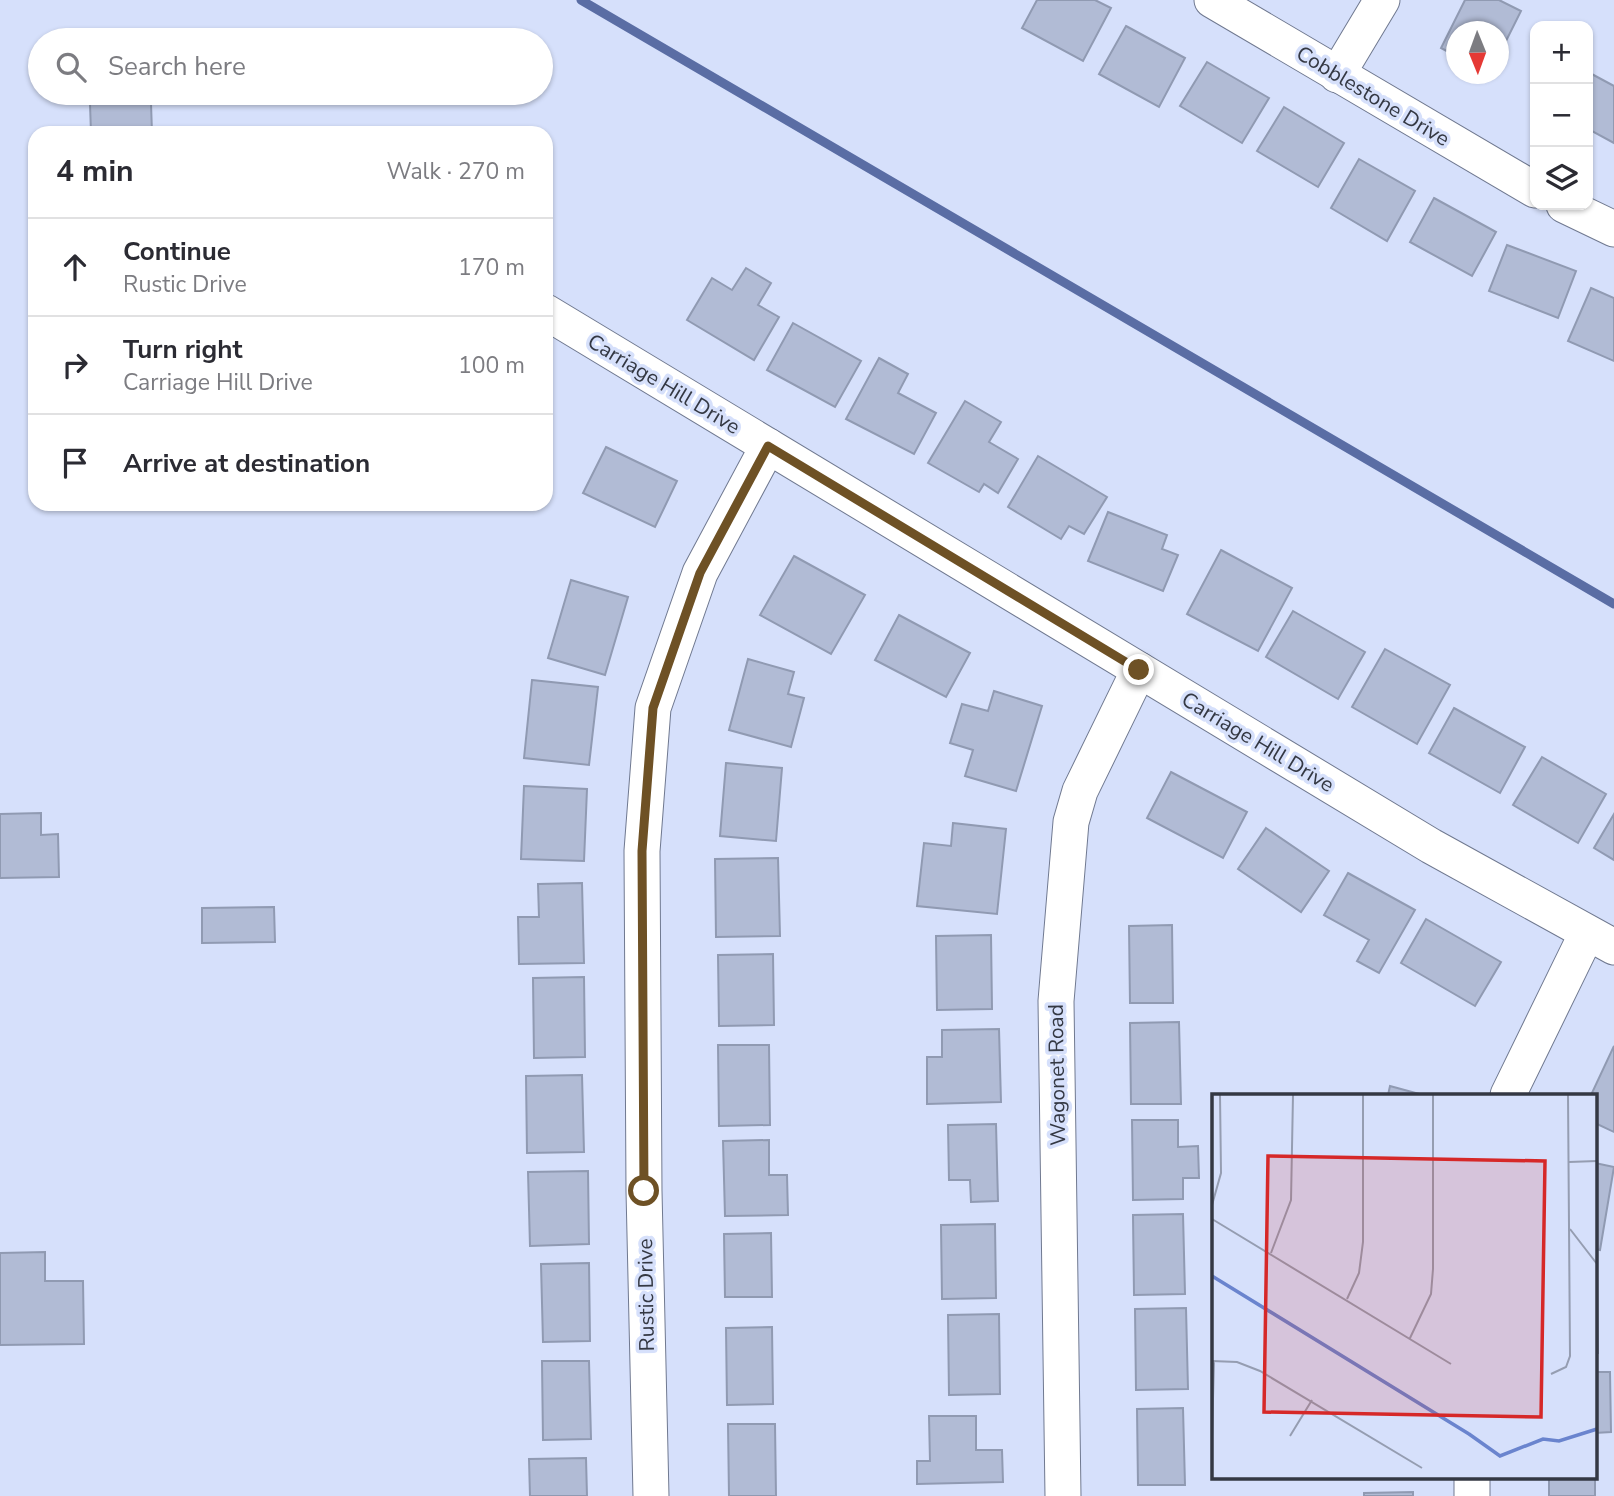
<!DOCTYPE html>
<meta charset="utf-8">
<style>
:root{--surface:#fff;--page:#f7f7f7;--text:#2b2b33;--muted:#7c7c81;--line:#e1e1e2}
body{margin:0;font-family:"Nunito Sans",sans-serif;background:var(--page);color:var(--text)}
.controls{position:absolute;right:21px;top:21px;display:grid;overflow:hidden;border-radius:14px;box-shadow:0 2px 5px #0004}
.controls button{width:63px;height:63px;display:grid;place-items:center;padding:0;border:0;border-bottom:2px solid var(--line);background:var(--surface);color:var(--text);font:35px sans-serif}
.compass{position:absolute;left:1446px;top:21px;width:63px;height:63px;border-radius:50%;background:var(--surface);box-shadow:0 2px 5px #0004;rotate:179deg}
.stop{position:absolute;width:21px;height:21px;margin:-16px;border:5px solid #6e5125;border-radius:50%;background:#fff}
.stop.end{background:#6e5125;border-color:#fff;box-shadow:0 2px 7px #0008}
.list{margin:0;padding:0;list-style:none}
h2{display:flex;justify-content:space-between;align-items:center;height:91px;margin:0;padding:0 28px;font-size:30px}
h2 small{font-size:23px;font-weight:400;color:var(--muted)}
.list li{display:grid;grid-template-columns:46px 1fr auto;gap:21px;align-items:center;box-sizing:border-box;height:98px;padding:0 28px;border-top:2px solid var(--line)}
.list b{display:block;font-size:26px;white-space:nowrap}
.list p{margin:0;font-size:23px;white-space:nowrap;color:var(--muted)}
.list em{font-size:23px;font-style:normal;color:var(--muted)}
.icon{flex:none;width:38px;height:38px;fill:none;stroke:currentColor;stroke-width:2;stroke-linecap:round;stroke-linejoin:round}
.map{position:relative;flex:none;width:1614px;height:1496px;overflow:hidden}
.search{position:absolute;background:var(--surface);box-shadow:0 2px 5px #0004;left:28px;top:28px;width:525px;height:77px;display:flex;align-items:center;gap:18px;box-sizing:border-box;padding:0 24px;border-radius:38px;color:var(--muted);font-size:26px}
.panel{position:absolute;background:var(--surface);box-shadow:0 2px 5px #0004;left:28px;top:126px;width:525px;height:385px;border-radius:21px}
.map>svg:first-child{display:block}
</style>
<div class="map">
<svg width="1614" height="1496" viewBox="0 0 1614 1496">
<rect width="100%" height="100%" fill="#d6e0fb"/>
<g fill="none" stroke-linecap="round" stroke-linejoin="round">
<path stroke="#5a6da4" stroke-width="9" d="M581,0L1614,604"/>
</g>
<g fill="#b1bbd5" stroke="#909ab2" stroke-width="2">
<path d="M1037,0H1095L1111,8L1083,61L1022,28Z"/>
<path d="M1465,0H1499L1521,11L1498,57V32H1456V56L1441,48Z"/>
<path d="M1126,26L1185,58L1159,107L1099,74Z"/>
<path d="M1207,62L1269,98L1242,143L1180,106Z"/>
<path d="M1588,72L1614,86V143L1588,129Z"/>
<path d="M151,103L152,133H91L90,104Z"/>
<path d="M1284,107L1344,143L1318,187L1257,151Z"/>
<path d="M1359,159L1415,191L1387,241L1331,208Z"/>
<path d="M1434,198L1496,232L1472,276L1410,242Z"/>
<path d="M1507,245L1576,271L1558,318L1489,291Z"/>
<path d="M746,268L771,283L758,305L779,317L754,360L687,320L712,278L732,290Z"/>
<path d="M1591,288L1614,298V361L1568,341Z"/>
<path d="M793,323L861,361L835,407L767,370Z"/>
<path d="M879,358L908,374L898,393L936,413L914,454L846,419Z"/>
<path d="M965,401L1001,422L989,442L1018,459L998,493L984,484L979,492L928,463Z"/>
<path d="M606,447L677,481L655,527L583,493Z"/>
<path d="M1038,456L1107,497L1084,534L1069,526L1061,539L1008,507Z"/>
<path d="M1108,512L1167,535L1162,549L1178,555L1163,591L1088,561Z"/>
<path d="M1221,550L1292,588L1258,651L1187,614Z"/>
<path d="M794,556L865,595L831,654L760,615Z"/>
<path d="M571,580L628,597L605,675L548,658Z"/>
<path d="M1293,611L1365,652L1338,699L1266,657Z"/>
<path d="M899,615L970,653L946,697L875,660Z"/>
<path d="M1385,649L1450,685L1417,744L1352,707Z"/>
<path d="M748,659L794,672L788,694L804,698L791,747L729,730Z"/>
<path d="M532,680L598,687L589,765L524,758Z"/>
<path d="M994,691L1042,706L1016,791L965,776L973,750L950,743L962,704L988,711Z"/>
<path d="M1454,708L1525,747L1500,793L1429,753Z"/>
<path d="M1542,757L1606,794L1578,843L1513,805Z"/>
<path d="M726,763L782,768L776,841L720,836Z"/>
<path d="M1171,772L1247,812L1223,858L1147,818Z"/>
<path d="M524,786L587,789L584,861L521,859Z"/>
<path d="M41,813V835L58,834L59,877L0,878V814Z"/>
<path d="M1614,814V860L1594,848Z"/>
<path d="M953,823L1006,829L997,914L917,906L924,843L951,846Z"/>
<path d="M1266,828L1329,871L1301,912L1238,869Z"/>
<path d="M778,858L780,936L716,937L715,859Z"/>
<path d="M1348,873L1415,910L1379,973L1357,961L1369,940L1324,915Z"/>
<path d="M582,883L584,963L519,964L518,917H539L538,884Z"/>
<path d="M274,907L275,942L202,943V908Z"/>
<path d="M1426,919L1501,962L1475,1006L1401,963Z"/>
<path d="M1172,925L1173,1003H1130L1129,926Z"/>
<path d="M991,935L992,1009L937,1010L936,936Z"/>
<path d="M773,954L774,1025L719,1026L718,955Z"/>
<path d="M584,977L585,1057L534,1058L533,978Z"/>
<path d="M1179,1022L1181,1104H1131L1130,1023Z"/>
<path d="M999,1029L1001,1102L927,1104V1057H942V1030Z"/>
<path d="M718,1045H769L770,1125L719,1126Z"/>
<path d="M1614,1046V1132L1595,1123V1095H1591Z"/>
<path d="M582,1075L584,1152L527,1153L526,1076Z"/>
<path d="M1390,1086L1423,1095H1388Z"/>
<path d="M1132,1120H1178V1147L1198,1146L1199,1178H1183V1199L1133,1200Z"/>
<path d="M996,1124L998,1201L971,1202L970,1180H949L948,1125Z"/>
<path d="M769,1140V1175H787L788,1215L725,1216L723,1141Z"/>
<path d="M1595,1163L1614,1167L1600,1250L1595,1249Z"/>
<path d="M588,1171L589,1244L530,1246L528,1172Z"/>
<path d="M1183,1214L1185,1294L1134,1295L1133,1215Z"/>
<path d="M995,1224L996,1298L942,1299L941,1225Z"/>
<path d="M771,1233L772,1297H725L724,1234Z"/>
<path d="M45,1252V1281H83L84,1344L0,1345V1253Z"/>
<path d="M589,1263L590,1341L543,1342L541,1264Z"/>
<path d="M1595,1275H1597L1598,1353H1595Z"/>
<path d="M1186,1308L1188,1389L1136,1390L1135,1309Z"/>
<path d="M999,1314L1000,1394L949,1395L948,1315Z"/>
<path d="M772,1327L773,1404L727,1405L726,1328Z"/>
<path d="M542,1361H589L591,1439L543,1440Z"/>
<path d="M1595,1372H1610L1611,1432L1595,1433Z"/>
<path d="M1183,1408L1185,1485H1138L1137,1409Z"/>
<path d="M929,1416H976V1450H1002L1003,1482L917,1484V1461H930Z"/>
<path d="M728,1424H775L776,1496H729Z"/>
<path d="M586,1458L587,1496H530L529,1459Z"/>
<path d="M1595,1471V1496H1549V1477H1595Z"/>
<path d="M1413,1492V1496H1364V1493Z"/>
</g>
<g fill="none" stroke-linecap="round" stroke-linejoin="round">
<g stroke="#707990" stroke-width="37">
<g id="minor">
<path d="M1212,0L1535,190"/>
<path d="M1337,75L1382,0"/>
<path d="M1564,205L1614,229"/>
<path d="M546,312L1431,846L1614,947"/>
<path d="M1508,1095L1587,933"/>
<path d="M1472,1477V1496"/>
<path d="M651,1496L644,1191L642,851L653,708L700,573L768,446"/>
<path d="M1063,1496L1056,1001L1071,822L1080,791L1139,670"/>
</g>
</g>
<use href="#minor" stroke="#fff" stroke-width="35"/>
</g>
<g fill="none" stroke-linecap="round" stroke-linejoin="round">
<path stroke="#6e5125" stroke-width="9" d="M644,1191L642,851L653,708L700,573L768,446L1139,670"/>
</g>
<g text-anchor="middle" stroke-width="7" stroke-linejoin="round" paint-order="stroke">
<g font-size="21" fill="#343843" stroke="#d6e0fb">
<text transform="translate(1373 96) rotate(31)" y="7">Cobblestone Drive</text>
<text transform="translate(664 384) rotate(31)" y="7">Carriage Hill Drive</text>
<text transform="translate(1258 742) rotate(31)" y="7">Carriage Hill Drive</text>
<text transform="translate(1057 1075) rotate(-91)" y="7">Wagonet Road</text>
<text transform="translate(646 1295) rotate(-91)" y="7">Rustic Drive</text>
</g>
</g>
<g transform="translate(1212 1094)">
<rect width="385" height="385" fill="#d6e0fb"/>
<path fill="none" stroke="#6a84ce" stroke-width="3.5" d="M0,182L257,340M257,340L288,362L331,345L347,347L385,335"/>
<path fill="none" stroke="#959db1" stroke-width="2" d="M357,68L385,67M0,111L9,79L8,1M0,125L239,270M358,135L385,170M59,159L79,106L81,1M135,205L147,179L151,148V1M198,244L219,200L221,175V1M0,267L25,268L48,277L210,374M339,280L354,273L358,262L356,1M0,342L2,267M78,342L100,306"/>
<path fill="#d62828" fill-opacity="0.15" stroke="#d62828" stroke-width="3.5" d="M56,62L333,67L329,323L52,318Z"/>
<rect width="385" height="385" fill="none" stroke="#343843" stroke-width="3.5"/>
</g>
</svg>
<div class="controls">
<button>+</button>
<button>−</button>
<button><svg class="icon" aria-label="layers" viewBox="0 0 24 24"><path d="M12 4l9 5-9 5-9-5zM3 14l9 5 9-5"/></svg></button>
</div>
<svg class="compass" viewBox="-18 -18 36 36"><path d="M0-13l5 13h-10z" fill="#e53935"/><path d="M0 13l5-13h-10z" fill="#7c7c81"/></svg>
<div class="stop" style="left:644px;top:1191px"></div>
<div class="stop end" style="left:1139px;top:670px"></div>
<div class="search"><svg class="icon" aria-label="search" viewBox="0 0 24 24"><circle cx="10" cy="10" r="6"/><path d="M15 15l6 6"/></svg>Search here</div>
<section class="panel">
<h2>4 min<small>Walk · 270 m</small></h2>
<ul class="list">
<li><svg class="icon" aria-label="ahead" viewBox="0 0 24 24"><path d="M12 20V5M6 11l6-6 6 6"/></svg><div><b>Continue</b><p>Rustic Drive</p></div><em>170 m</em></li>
<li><svg class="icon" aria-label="right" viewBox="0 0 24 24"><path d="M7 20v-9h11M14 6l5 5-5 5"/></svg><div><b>Turn right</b><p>Carriage Hill Drive</p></div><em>100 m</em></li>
<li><svg class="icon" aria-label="arrive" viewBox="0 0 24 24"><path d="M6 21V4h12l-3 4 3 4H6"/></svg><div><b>Arrive at destination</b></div></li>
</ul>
</section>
</div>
